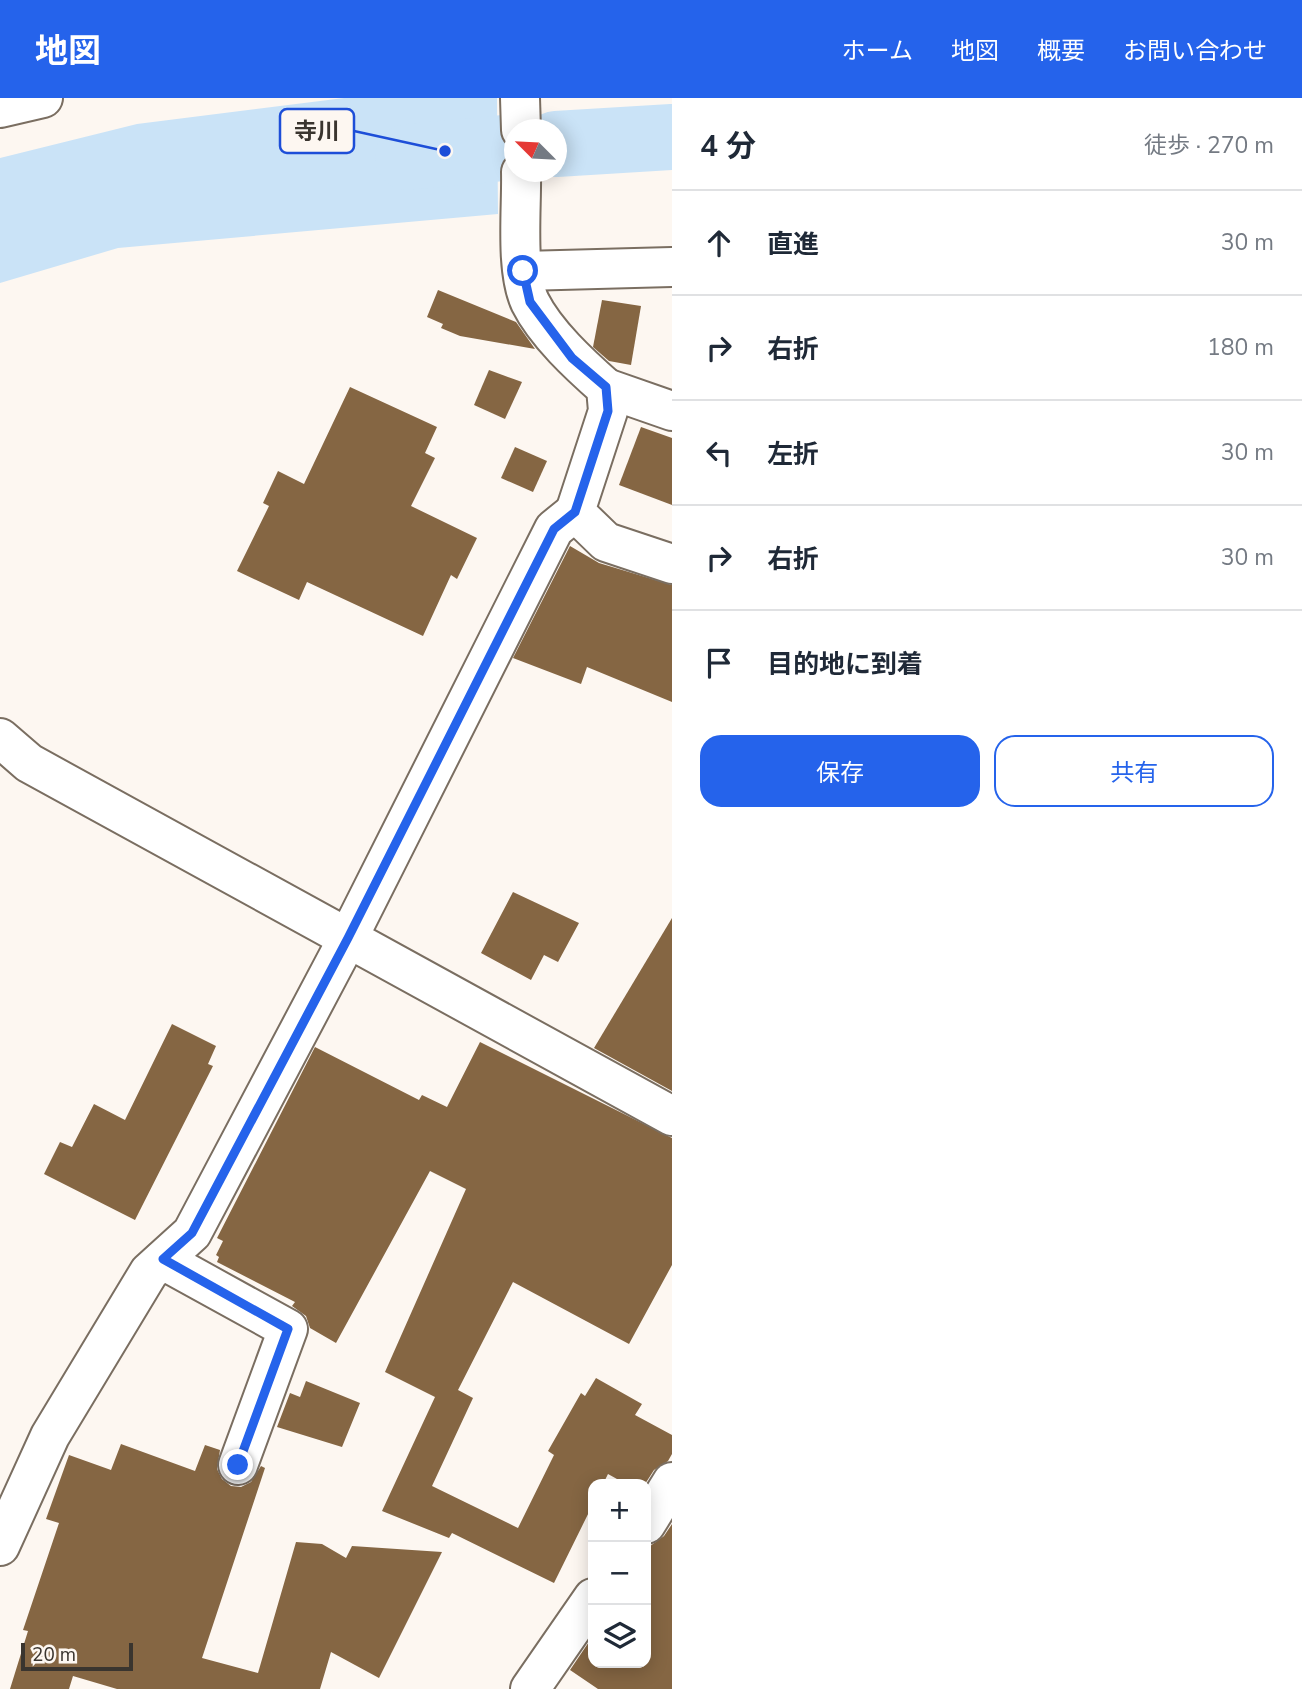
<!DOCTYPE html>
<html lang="ja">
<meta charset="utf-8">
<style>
:root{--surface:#fff;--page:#f2f2f3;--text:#1f2937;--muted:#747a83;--line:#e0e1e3;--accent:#2563eb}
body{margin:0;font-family:"Nunito Sans","Noto Sans JP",sans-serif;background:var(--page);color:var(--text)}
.controls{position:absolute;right:21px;bottom:21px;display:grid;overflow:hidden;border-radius:14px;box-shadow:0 4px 18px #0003}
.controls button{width:63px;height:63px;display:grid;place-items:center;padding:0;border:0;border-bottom:2px solid var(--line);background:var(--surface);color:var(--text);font:35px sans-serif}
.compass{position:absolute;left:504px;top:21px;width:63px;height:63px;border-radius:50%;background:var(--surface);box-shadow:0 4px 18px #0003;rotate:294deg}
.scale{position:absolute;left:21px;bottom:18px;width:112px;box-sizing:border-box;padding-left:7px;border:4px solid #3a352f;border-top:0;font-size:19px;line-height:24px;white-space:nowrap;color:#3a352f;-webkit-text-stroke:5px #fdf7f1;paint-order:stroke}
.stop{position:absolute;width:21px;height:21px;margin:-16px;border:5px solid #2563eb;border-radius:50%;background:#fff}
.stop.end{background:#2563eb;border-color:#fff;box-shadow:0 2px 7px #0008}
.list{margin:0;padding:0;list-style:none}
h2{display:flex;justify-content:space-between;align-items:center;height:91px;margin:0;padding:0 28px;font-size:30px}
h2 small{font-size:23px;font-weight:400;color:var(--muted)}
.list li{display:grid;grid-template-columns:46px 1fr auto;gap:21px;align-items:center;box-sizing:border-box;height:105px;padding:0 28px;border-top:2px solid var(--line)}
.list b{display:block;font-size:26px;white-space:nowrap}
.list em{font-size:23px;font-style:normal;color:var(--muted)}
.actions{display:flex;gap:14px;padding:21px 28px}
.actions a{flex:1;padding:16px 0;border:2px solid var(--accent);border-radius:21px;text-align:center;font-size:24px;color:var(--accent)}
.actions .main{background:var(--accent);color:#fff}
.icon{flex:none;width:38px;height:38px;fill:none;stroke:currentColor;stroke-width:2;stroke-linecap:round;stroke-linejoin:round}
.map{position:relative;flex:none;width:672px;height:1591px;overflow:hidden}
header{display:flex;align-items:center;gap:42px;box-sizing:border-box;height:98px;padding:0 35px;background:var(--accent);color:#fff}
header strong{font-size:33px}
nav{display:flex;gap:38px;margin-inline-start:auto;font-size:24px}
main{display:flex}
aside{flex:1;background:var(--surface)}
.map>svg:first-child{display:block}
</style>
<header>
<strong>地図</strong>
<nav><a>ホーム</a><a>地図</a><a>概要</a><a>お問い合わせ</a></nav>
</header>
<main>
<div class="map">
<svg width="672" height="1591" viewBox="0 0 672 1591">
<rect width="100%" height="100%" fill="#fdf7f1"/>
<path fill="#cae3f7" d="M344,0H497L498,116L118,150L0,185V60L137,26Z"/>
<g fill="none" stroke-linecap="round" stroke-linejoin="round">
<g stroke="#cae3f7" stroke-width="66">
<path d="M556,46L672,39"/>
<path d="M408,59L514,49"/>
</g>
</g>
<g fill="#856643">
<path d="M438,192L516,224L535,251L460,238L441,230L443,226L427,219Z"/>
<path d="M602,202L641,208L631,267L609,263L593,249Z"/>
<path d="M489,272L522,284L505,321L474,307Z"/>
<path d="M350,289L437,329L425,355L435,360L411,408L477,440L457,481L451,477L423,538L307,484L299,502L237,473L269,408L263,405L278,373L304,386Z"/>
<path d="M641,329L672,340V407L619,387Z"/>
<path d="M515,349L547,363L533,394L501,380Z"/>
<path d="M570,448L599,465L672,487V604L587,569L581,586L513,560Z"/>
<path d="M513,794L579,825L558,864L544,857L531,882L481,855Z"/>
<path d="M672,820V993L594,950Z"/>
<path d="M172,926L216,948L208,966L213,968L135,1122L44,1076L60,1044L72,1049L94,1006L125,1022Z"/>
<path d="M480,944L672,1040V1167L629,1246L513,1184L458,1292L473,1300L432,1388L518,1430L554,1357L548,1353L581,1295L585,1298L596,1280L642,1306L635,1317L672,1337V1356L668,1363L654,1372L645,1386H626L608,1376L603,1386H593V1406L554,1485L452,1435L449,1440L382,1413L435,1299L385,1274L466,1091L430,1073L336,1245L310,1230L306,1218L292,1208L295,1204L217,1164L219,1159L216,1157L223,1143L217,1140L315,949L419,1002L422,997L447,1009Z"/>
<path d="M306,1283L360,1305L342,1349L277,1329L290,1295L300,1299Z"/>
<path d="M121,1346L195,1373L205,1347L220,1352L217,1371L222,1381L231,1388L241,1389L251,1384L261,1368L265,1370L202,1560L258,1575L296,1444L322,1446L346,1460L352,1448L442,1454L379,1580L331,1554L320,1591H117L73,1578L69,1591H10L28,1533L23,1532L59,1425L46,1421L69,1357L111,1372Z"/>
<path d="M672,1426V1591H598L570,1572L593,1538V1565H646V1451L664,1438Z"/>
</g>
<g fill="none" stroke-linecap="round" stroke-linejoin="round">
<g stroke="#7a6e61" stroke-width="42">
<g id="minor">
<path d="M520,0L521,32"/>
<path d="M0,10L43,0"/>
<path d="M521,74C522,109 515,172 530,204C546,236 580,267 606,290L608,313L575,414L606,444L672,466"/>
<path d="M523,173L672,169"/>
<path d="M606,290L672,313"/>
<path d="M0,640L29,665L672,1018"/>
<path d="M163,1162L288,1231L238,1367"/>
<path d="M646,1426L672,1384"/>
<path d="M0,1448L50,1338L149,1174L192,1135L348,840L554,431L575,414"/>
<path d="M530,1591L593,1500"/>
</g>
</g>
<use href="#minor" stroke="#fff" stroke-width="38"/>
</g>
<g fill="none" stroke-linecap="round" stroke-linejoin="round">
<path stroke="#2563eb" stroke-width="9" d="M238,1367L288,1231L163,1161L192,1135L348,840L554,431L575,414L608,313L606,289L572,260L530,204L523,173"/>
</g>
<path fill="none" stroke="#1d4ed8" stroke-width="2.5" d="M445 53L354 33"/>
<circle fill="#1d4ed8" stroke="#fdf7f1" stroke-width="2.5" cx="445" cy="53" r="7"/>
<rect fill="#fdf7f1" stroke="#1d4ed8" stroke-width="2.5" x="280" y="11" width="74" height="44" rx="7"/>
<g font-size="23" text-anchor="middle" font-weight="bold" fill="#3a352f">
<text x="317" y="41">寺川</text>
</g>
</svg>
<div class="controls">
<button>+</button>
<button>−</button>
<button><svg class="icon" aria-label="layers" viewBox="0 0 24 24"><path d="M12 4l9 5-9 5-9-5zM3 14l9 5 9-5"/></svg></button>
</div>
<svg class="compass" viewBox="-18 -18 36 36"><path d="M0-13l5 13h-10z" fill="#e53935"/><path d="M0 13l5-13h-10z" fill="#747a83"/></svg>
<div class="scale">20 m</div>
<div class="stop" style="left:523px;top:173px"></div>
<div class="stop end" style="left:238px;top:1367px"></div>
</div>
<aside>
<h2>4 分<small>徒歩 · 270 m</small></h2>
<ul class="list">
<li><svg class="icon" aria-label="ahead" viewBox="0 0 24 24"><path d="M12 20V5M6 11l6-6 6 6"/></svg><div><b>直進</b></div><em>30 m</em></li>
<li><svg class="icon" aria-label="right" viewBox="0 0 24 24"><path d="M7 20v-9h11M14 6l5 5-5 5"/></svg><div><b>右折</b></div><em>180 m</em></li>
<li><svg class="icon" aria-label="left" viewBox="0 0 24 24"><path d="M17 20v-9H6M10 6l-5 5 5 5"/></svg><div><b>左折</b></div><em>30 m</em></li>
<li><svg class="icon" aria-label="right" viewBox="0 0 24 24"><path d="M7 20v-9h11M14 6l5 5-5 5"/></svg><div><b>右折</b></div><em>30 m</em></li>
<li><svg class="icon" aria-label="arrive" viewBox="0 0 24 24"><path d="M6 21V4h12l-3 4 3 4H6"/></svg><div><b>目的地に到着</b></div></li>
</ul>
<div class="actions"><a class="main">保存</a><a>共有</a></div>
</aside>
</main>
